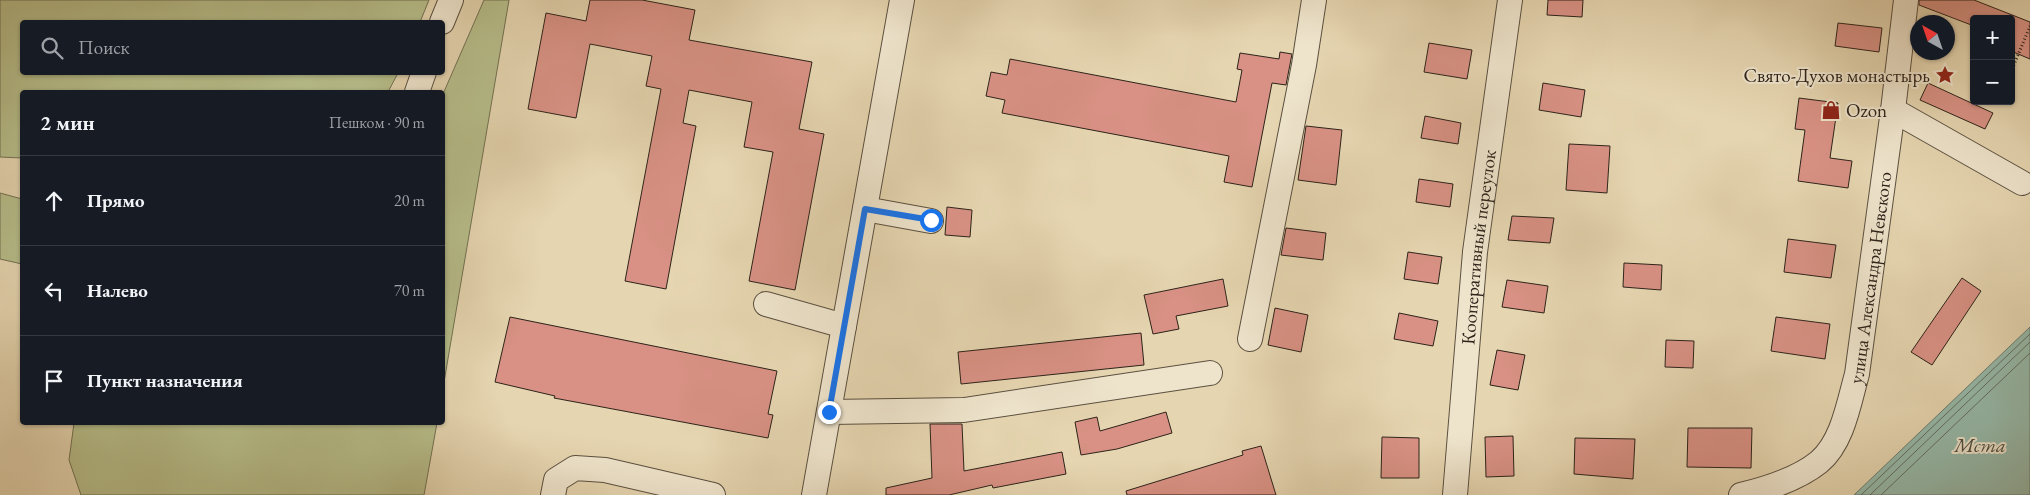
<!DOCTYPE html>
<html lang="ru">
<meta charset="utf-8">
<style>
:root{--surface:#171b24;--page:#242831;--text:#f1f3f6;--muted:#9ea1a6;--line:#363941}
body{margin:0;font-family:"EB Garamond",serif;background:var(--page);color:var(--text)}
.controls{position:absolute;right:15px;top:15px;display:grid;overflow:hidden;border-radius:5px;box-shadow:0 1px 4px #0004}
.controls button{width:45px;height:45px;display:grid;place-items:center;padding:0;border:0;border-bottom:1px solid var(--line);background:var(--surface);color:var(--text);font:25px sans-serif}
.compass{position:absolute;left:1910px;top:15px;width:45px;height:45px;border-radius:50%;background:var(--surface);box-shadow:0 1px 4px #0004;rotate:320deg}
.stop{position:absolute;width:15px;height:15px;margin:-11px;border:4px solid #1a73e8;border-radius:50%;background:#fff}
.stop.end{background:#1a73e8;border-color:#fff;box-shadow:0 1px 5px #0008}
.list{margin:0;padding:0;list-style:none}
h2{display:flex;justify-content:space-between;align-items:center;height:65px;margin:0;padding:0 20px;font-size:21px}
h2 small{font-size:16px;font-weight:400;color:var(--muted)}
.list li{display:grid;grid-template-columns:32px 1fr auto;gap:15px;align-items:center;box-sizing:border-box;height:90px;padding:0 20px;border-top:1px solid var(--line)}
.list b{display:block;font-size:19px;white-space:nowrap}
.list em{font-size:16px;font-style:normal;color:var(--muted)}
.icon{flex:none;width:28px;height:28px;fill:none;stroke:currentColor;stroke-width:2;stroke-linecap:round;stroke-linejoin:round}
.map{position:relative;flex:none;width:2030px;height:495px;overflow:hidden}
.search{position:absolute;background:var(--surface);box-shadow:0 1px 4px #0004;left:20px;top:20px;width:425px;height:55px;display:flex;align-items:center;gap:12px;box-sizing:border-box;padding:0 18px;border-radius:5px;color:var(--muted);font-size:19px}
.panel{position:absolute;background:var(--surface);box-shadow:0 1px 4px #0004;left:20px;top:90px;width:425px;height:335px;border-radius:5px}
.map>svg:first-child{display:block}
</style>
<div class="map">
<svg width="2030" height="495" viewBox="0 0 2030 495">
<rect width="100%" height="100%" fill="#e5d5b0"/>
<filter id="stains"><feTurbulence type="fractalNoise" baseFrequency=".004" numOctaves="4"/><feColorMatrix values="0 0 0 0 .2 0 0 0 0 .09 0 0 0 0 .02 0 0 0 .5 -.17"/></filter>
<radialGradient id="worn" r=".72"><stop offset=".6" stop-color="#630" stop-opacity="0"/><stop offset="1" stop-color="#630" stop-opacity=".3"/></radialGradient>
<g fill="#b6bd8a" stroke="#727052">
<path d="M0,0H429L420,22H22V72L398,73L388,92H22V158L0,157Z"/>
<path d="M484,0H509L443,388V94Z"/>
<path d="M0,193L22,199V264L0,259Z"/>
<path d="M74,423V422L437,423L424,495H81L69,460Z"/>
</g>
<path fill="#96b9a9" stroke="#6c7d70" d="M2030,327V495H1854Z"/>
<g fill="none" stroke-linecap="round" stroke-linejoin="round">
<g stroke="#626e62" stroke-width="1">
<path d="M1861,495L2030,334"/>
<path d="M1870,495L2030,342"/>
<path d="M1881,495L2030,353"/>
</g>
</g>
<g fill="#d89184" stroke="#2d231a">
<path d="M590,0H642L695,10L689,40L812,62L799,129L824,134L795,290L749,281L773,152L744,147L752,102L689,90L683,123L696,126L666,289L625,281L661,89L646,86L652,56L590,44L576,118L528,109L546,13L586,21Z"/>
<path d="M1548,0H1583L1582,17L1547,15Z"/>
<path d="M1919,0H1974L2030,22V59L2011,51V19H1974V26L1919,5Z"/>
<path d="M1838,23L1882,28L1879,52L1835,46Z"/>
<path d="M1429,43L1472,50L1467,79L1424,72Z"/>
<path d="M1280,52L1292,54L1286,85L1272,83L1252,187L1224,182L1229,156L1002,113L1005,100L986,96L991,72L1007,75L1010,59L1236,102L1242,70L1237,69L1240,53L1279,59Z"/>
<path d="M1543,83L1585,90L1581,117L1539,110Z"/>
<path d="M1928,83L1993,113L1985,129L1920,100Z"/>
<path d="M1799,98L1838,103L1830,158L1852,161L1848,188L1798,181L1805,130L1795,129Z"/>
<path d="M1425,116L1461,123L1458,144L1421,138Z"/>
<path d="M1306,126L1342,130L1336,185L1298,180Z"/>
<path d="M1569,144L1610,146L1607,193L1566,190Z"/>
<path d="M1419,179L1453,184L1450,207L1416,202Z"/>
<path d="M947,207L972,210L970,237L945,235Z"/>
<path d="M1512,216L1554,218L1550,243L1508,240Z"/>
<path d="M1286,228L1326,233L1323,260L1281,255Z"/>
<path d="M1788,239L1836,245L1831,278L1784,272Z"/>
<path d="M1408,252L1442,257L1438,284L1404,279Z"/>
<path d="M1624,263L1662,265L1661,290L1623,287Z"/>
<path d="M1962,278L1981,291L1932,365L1911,352Z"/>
<path d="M1223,279L1228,306L1176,316L1179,329L1153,334L1144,295Z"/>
<path d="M1507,280L1548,286L1544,313L1502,307Z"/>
<path d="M1275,308L1308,315L1301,352L1268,345Z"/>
<path d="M1399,313L1438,321L1433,346L1394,339Z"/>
<path d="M510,317L777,371L768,414L773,415L768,438L554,398L555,396L495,382Z"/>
<path d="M1776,317L1830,324L1825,359L1771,351Z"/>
<path d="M1141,333L1144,365L961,384L958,352Z"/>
<path d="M1666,340L1694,341L1693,368L1665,367Z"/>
<path d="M1497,350L1525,355L1518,390L1490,385Z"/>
<path d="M1166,412L1172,433L1117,449L1081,455L1075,422L1097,417L1100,431Z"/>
<path d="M930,424H962L964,471L1062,452L1066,474L993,488L992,485L949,495H886V488L932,478Z"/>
<path d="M1688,428H1752L1751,468L1687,467Z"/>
<path d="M1513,436L1514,476L1486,477L1485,437Z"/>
<path d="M1382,437L1419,438V478H1381Z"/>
<path d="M1575,438L1635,439L1633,479L1574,474Z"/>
<path d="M1261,446L1276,495H1127L1126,491L1243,455L1242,451Z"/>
</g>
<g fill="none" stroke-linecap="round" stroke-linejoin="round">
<g stroke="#5b5040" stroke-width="26">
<g id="minor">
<path d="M442,22L451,0"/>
<path d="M417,92L424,72"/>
<path d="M1893,110L2022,183"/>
<path d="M865,209L931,221"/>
<path d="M766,304L844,326"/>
<path d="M1250,339L1304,65L1314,0"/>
<path d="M829,412L964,410L1210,373"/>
<path d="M553,495L556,480L575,468L605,470L713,495"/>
<path d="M814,495L902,0"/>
<path id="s1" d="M1455,495L1475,252L1510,0"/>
<path id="s2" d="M1741,495C1766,489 1798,479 1819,462C1843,442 1849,402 1857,374L1893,110L1906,0"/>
</g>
</g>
<g stroke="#2d231a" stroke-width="3" stroke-dasharray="1 2.5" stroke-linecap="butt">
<path d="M2011,72L2030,26"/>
<path d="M1998,103L1999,101"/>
</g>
<use href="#minor" stroke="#eee4cc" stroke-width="24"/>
</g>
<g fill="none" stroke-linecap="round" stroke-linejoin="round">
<path stroke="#1a73e8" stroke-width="6" d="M829,412L865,209L931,220"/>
</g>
<defs>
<g id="sight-bare" transform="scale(1.5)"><path d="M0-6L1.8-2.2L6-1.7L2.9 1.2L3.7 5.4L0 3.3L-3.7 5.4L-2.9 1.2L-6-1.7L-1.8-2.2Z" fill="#8f2418" stroke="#eee4cc" stroke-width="2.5" paint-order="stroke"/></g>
<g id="shop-bare" transform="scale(1.5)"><path d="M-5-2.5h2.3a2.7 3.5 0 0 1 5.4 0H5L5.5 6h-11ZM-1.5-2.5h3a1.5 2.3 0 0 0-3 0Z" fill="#8f2418" stroke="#eee4cc" stroke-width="2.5" paint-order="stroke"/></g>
</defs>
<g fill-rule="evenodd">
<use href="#sight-bare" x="1945" y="75"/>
<use href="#shop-bare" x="1831" y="110"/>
</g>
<g text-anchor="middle" stroke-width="4" stroke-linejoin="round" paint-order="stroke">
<g font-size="19" fill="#2d231a" stroke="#eee4cc" text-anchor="end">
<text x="1930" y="82">Свято-Духов монастырь</text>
<text x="1846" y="117" text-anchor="start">Ozon</text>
</g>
<g font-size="19" fill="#2d231a" stroke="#eee4cc">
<text dy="7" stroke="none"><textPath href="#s1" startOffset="249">Кооперативный переулок</textPath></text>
<text dy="7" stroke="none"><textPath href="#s2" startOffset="280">улица Александра Невского</textPath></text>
</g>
<g font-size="20" font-style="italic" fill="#4c5045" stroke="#eee4cc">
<text x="1980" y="452">Мста</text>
</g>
</g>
<rect width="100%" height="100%" filter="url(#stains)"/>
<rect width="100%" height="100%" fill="url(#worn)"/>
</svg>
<div class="controls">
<button>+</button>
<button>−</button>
</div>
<svg class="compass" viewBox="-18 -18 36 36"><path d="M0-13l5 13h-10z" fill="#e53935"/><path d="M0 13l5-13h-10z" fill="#9ea1a6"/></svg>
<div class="stop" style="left:931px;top:220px"></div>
<div class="stop end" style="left:829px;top:412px"></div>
<div class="search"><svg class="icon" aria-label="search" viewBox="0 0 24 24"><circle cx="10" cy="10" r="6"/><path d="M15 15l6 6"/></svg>Поиск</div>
<section class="panel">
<h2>2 мин<small>Пешком · 90 m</small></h2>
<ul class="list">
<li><svg class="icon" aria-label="ahead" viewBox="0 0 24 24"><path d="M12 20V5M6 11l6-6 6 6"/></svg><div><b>Прямо</b></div><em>20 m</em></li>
<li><svg class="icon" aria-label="left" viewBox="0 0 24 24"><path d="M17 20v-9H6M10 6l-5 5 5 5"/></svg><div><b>Налево</b></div><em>70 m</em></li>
<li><svg class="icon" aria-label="arrive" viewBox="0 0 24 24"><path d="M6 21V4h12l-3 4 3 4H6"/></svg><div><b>Пункт назначения</b></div></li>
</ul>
</section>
</div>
